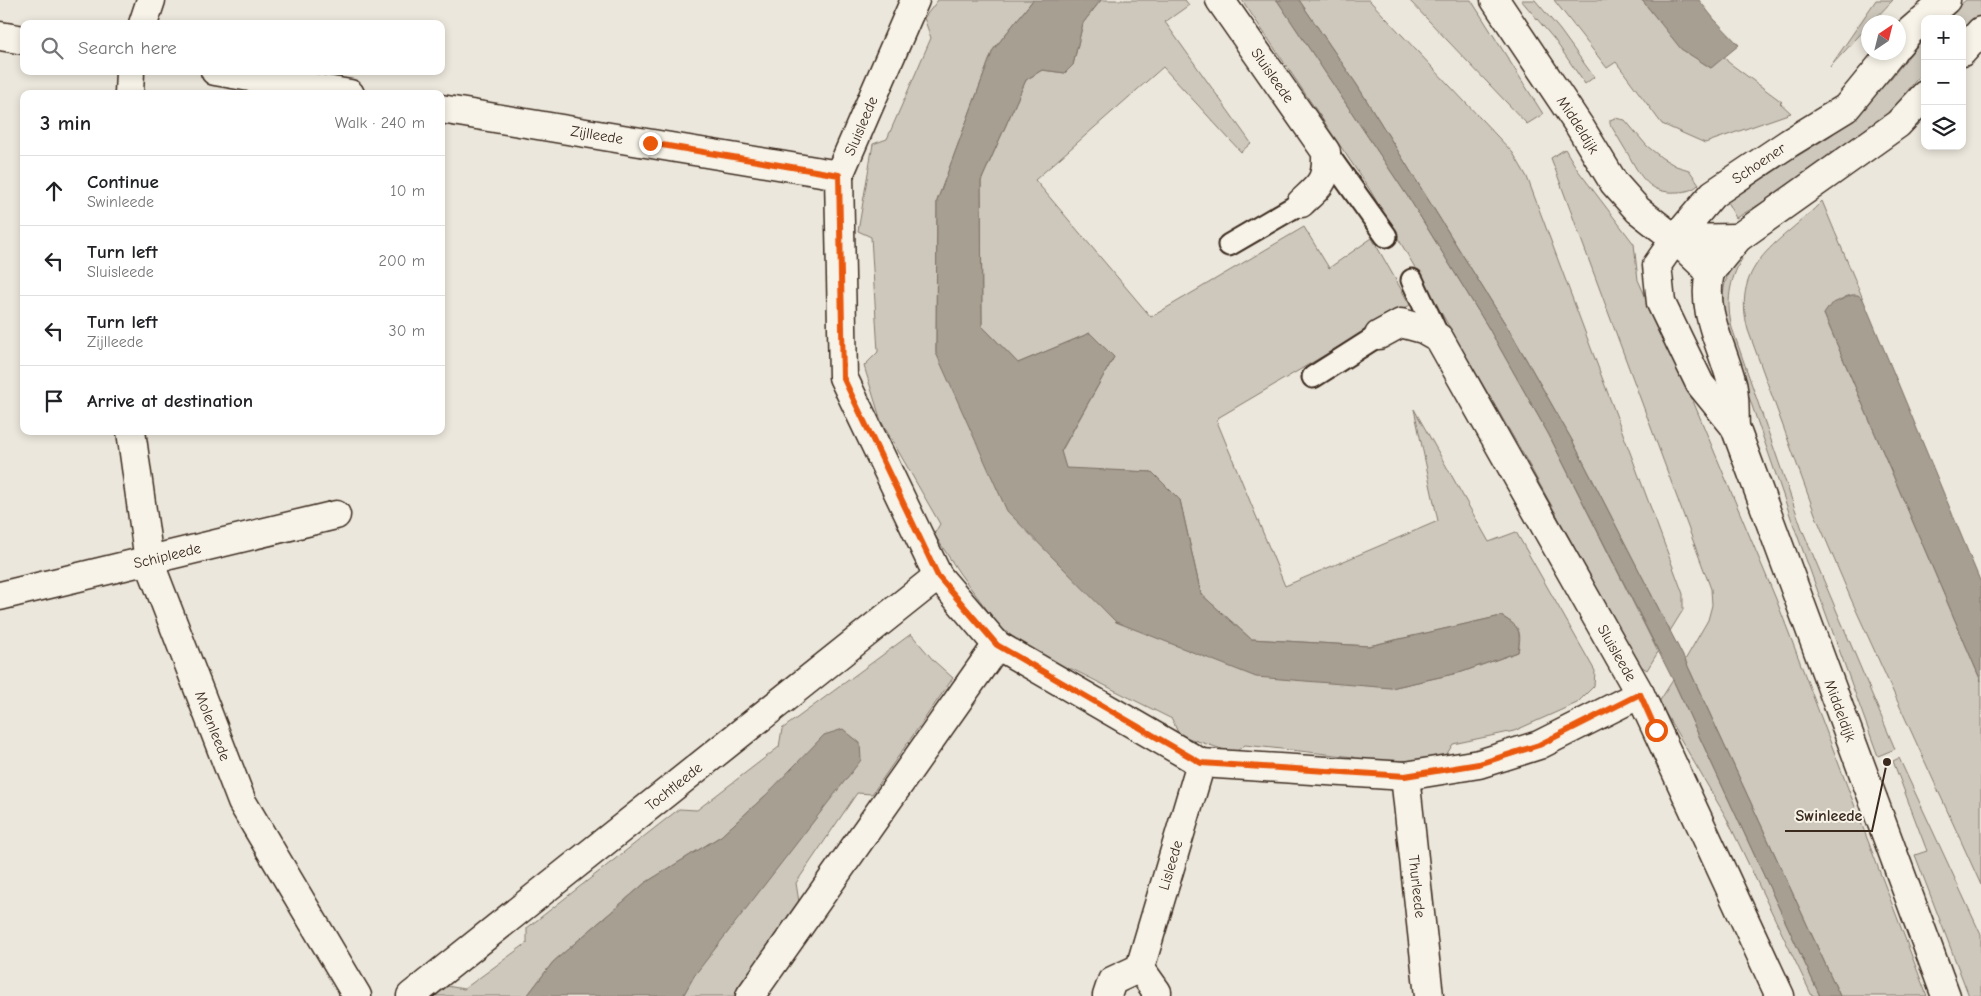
<!DOCTYPE html>
<meta charset="utf-8">
<style>
:root{--surface:#fff;--page:#f2f2f2;--text:#202124;--muted:#757577;--line:#e0e0e0}
body{margin:0;font-family:"Comic Neue",sans-serif;background:var(--page);color:var(--text)}
.controls{position:absolute;right:15px;top:15px;display:grid;overflow:hidden;border-radius:10px;box-shadow:0 2px 8px #0003}
.controls button{width:45px;height:45px;display:grid;place-items:center;padding:0;border:0;border-bottom:1px solid var(--line);background:var(--surface);color:var(--text);font:25px sans-serif}
.compass{position:absolute;left:1861px;top:15px;width:45px;height:45px;border-radius:50%;background:var(--surface);box-shadow:0 2px 8px #0003;rotate:35deg}
.stop{position:absolute;width:15px;height:15px;margin:-11px;border:4px solid #ea580c;border-radius:50%;background:#fff}
.stop.end{background:#ea580c;border-color:#fff;box-shadow:0 1px 5px #0008}
.list{margin:0;padding:0;list-style:none}
h2{display:flex;justify-content:space-between;align-items:center;height:65px;margin:0;padding:0 20px;font-size:21px}
h2 small{font-size:16px;font-weight:400;color:var(--muted)}
.list li{display:grid;grid-template-columns:32px 1fr auto;gap:15px;align-items:center;box-sizing:border-box;height:70px;padding:0 20px;border-top:1px solid var(--line)}
.list b{display:block;font-size:19px;white-space:nowrap}
.list p{margin:0;font-size:16px;white-space:nowrap;color:var(--muted)}
.list em{font-size:16px;font-style:normal;color:var(--muted)}
.icon{flex:none;width:28px;height:28px;fill:none;stroke:currentColor;stroke-width:2;stroke-linecap:round;stroke-linejoin:round}
.map{position:relative;flex:none;width:1981px;height:996px;overflow:hidden}
.search{position:absolute;background:var(--surface);box-shadow:0 2px 8px #0003;left:20px;top:20px;width:425px;height:55px;display:flex;align-items:center;gap:12px;box-sizing:border-box;padding:0 18px;border-radius:10px;color:var(--muted);font-size:19px}
.panel{position:absolute;background:var(--surface);box-shadow:0 2px 8px #0003;left:20px;top:90px;width:425px;height:345px;border-radius:10px}
.map>svg:first-child{display:block}
</style>
<div class="map">
<svg width="1981" height="996" viewBox="0 0 1981 996">
<rect width="100%" height="100%" fill="#ece7dc"/>
<filter id="ink" filterUnits="userSpaceOnUse"><feTurbulence type="fractalNoise" baseFrequency=".02" numOctaves="2"/><feDisplacementMap in="SourceGraphic" scale="10" xChannelSelector="R" yChannelSelector="G"/><feConvolveMatrix kernelMatrix="1 2 1 2 8 2 1 2 1" color-interpolation-filters="sRGB"/></filter>
<g filter="url(#ink)">
<g fill="#cec8bc" stroke="#84796d">
<path d="M938,0H1033L993,50L937,201L936,353L1116,622L1391,688L1462,672L1518,652C1522,630 1520,627 1501,616L1369,646L1251,639L1201,594L1180,500L1152,472L1066,469L1061,452L1114,357L1090,333L1018,363L982,326L981,181L1026,80L1042,70L1065,73L1073,65L1083,23L1101,0H1185L1189,5L1165,22L1251,143L1241,152L1163,67L1035,180L1151,317L1304,227L1329,268L1372,238L1410,305L1216,419L1285,586L1438,521L1414,409L1489,542L1516,532L1595,671L1594,686L1577,703L1514,731L1453,744L1443,760L1365,766L1354,757L1245,745L1234,753L1179,735L1172,719L1072,669H1055L1000,627L960,574L934,534L940,524L881,421L864,366L878,352L871,237L858,231L873,144L887,139L931,38L924,18Z"/>
<path d="M1242,0H1277L1412,203L1488,327L1549,435L1658,652L1647,670L1639,665L1522,452L1370,190Z"/>
<path d="M1299,0H1369L1513,153L1527,177L1683,594V610L1670,631L1573,442L1514,338L1357,85Z"/>
<path d="M1409,0H1471L1543,114L1527,124Z"/>
<path d="M1521,0H1535L1560,30L1594,77L1585,84L1554,39Z"/>
<path d="M1554,0H1642L1682,49L1711,68L1724,56L1728,62L1782,102L1780,103L1791,113L1705,143L1662,124L1616,62L1607,68Z"/>
<path d="M1876,0H1893L1872,22H1868V26L1830,67Z"/>
<path d="M1966,0H1981V16L1962,31V19H1943Z"/>
<path d="M1925,36V69L1889,114L1820,169L1736,218L1726,200L1830,136L1856,115L1892,77Z"/>
<path d="M1615,118L1625,120L1647,146L1662,158L1676,166L1689,170L1699,184C1694,190 1685,192 1677,192C1649,194 1640,176 1628,154C1622,144 1616,134 1610,124V120Z"/>
<path d="M1565,149L1577,169L1634,244L1638,280L1693,401L1776,599L1927,996H1840L1685,660L1708,620L1712,605L1711,589L1551,158Z"/>
<path d="M1822,201L1863,299C1848,288 1835,304 1824,314L1981,681V885L1851,599L1815,514L1748,330C1730,261 1782,243 1822,201Z"/>
<path d="M1739,254L1742,259C1729,280 1726,304 1732,328L1802,529L1895,749L1878,756L1791,518L1724,325C1721,295 1722,280 1739,254Z"/>
<path d="M911,634L934,661L953,678L872,794L857,793L796,883L799,902L734,996H683L694,976L766,795L721,836L645,883L553,962L527,996H436L447,986L464,989L527,943V928L679,809L697,810L779,747L782,729Z"/>
<path d="M1673,680L1820,996H1812L1726,817L1659,702Z"/>
<path d="M1899,758L1981,935V996H1969L1915,855L1927,851L1893,761Z"/>
</g>
<g fill="#a89f93" stroke="#7c7064">
<path d="M1033,0H1101L1083,23L1073,65L1065,73L1042,70L1026,80L981,181L982,326L1018,363L1090,333L1114,357L1061,451L1066,468L1152,472L1180,500L1201,594L1251,639L1369,646L1501,616C1520,627 1521,630 1518,652L1462,672L1391,688L1256,677L1116,622L1007,511L936,353L937,201L993,50Z"/>
<path d="M1277,0H1299L1357,85L1514,338L1573,442L1685,660L1840,996H1820L1673,680L1549,435L1488,327L1412,203Z"/>
<path d="M1642,0H1699L1714,19L1739,45L1711,68L1681,49Z"/>
<path d="M1852,295H1858L1863,299L1981,583V681L1824,314L1831,304Z"/>
<path d="M843,729L860,743L861,760L694,976L683,996H527L553,962L645,883L721,836L766,795L824,735Z"/>
</g>
<g fill="none" stroke-linecap="round" stroke-linejoin="round">
<g stroke="#3b2a1e" stroke-width="25">
<g id="service">
<path d="M1326,152L1386,236"/>
<path d="M1229,245L1301,203"/>
<path d="M1412,280L1439,338"/>
<path d="M1313,377L1379,335"/>
</g>
</g>
<g stroke="#3b2a1e" stroke-width="31">
<g id="pedestrian">
<path d="M1140,968L1157,992L1156,996"/>
<path id="s1" d="M1107,996L1112,981L1140,968L1201,763"/>
</g>
</g>
<g stroke="#3b2a1e" stroke-width="31">
<g id="minor">
<path d="M915,0L839,175L843,377L938,576L997,645L1201,763L1405,776L1479,764L1539,745L1640,694L1439,338L1423,329L1401,323L1379,335"/>
<path id="s2" d="M1220,0L1326,152C1327,182 1321,184 1301,203"/>
<path d="M143,24L151,0"/>
<path d="M0,36L24,40"/>
<path d="M1898,45L1909,32L1946,0"/>
<path d="M1962,52L1981,31"/>
<path d="M215,71L350,94"/>
<path d="M129,94L130,71"/>
<path id="s3" d="M441,109L839,175"/>
<path id="s4" d="M1675,239L1713,194L1789,143L1846,108L1892,52"/>
<path d="M1675,239L1738,238"/>
<path d="M1710,272L1738,238L1898,124L1925,95"/>
<path id="s5" d="M131,431L149,561L242,802L357,996"/>
<path id="s6" d="M0,596L336,515"/>
<path d="M1640,694L1780,996"/>
<path id="s7" d="M1405,776L1429,996"/>
<path id="s8" d="M411,996L938,576"/>
<path d="M750,996L997,645"/>
</g>
</g>
<g stroke="#3b2a1e" stroke-width="31">
<g id="tertiary">
<path id="s9" d="M1495,0L1580,127L1614,183L1638,210L1675,239L1710,272C1701,311 1721,343 1731,380C1736,394 1734,412 1735,427L1946,996"/>
<path d="M1675,239L1657,265L1661,303L1700,384L1735,427"/>
</g>
</g>
<use href="#service" stroke="#f7f3e8" stroke-width="21"/>
<use href="#pedestrian" stroke="#f7f3e8" stroke-width="28"/>
<use href="#minor" stroke="#f7f3e8" stroke-width="28"/>
<use href="#tertiary" stroke="#f7f3e8" stroke-width="28"/>
</g>
</g>
<g fill="none" stroke-linecap="round" stroke-linejoin="round" filter="url(#ink)">
<path stroke="#ea580c" stroke-width="6" d="M650,143L839,175L843,377L938,576L997,645L1201,763L1405,776L1479,764L1539,745L1640,694L1656,730"/>
</g>
<g text-anchor="middle" stroke-width="4" stroke-linejoin="round" paint-order="stroke">
<g font-size="15" fill="#3b2a1e" stroke="#f7f3e8">
<text dy="5" stroke="none"><textPath href="#s2" startOffset="92">Sluisleede</textPath></text>
<text transform="translate(861 126) rotate(-67)" y="5">Sluisleede</text>
<text dy="5" stroke="none"><textPath href="#s9" startOffset="150">Middeldijk</textPath></text>
<text dy="5" stroke="none"><textPath href="#s3" startOffset="158">Zijlleede</textPath></text>
<text dy="5" stroke="none"><textPath href="#s4" startOffset="114">Schoener</textPath></text>
<text dy="5" stroke="none"><textPath href="#s6" startOffset="172">Schipleede</textPath></text>
<text transform="translate(1617 653) rotate(60)" y="5">Sluisleede</text>
<text dy="5" stroke="none"><textPath href="#s9" startOffset="811">Middeldijk</textPath></text>
<text dy="5" stroke="none"><textPath href="#s5" startOffset="308">Molenleede</textPath></text>
<text dy="5" stroke="none"><textPath href="#s8" startOffset="336">Tochtleede</textPath></text>
<text dy="5" stroke="none"><textPath href="#s1" startOffset="154">Lisleede</textPath></text>
<text dy="5" stroke="none"><textPath href="#s7" startOffset="111">Thurleede</textPath></text>
</g>
</g>
<path fill="none" stroke="#3b2a1e" stroke-width="2" d="M1887 762L1872 831H1785"/>
<circle fill="#3b2a1e" stroke="#f7f3e8" stroke-width="2" cx="1887" cy="762" r="5"/>
<g font-size="16" text-anchor="middle" font-weight="bold" fill="#3b2a1e" stroke="#f7f3e8" stroke-width="4" stroke-linejoin="round" paint-order="stroke">
<text x="1829" y="821">Swinleede</text>
</g>
</svg>
<div class="controls">
<button>+</button>
<button>−</button>
<button><svg class="icon" aria-label="layers" viewBox="0 0 24 24"><path d="M12 4l9 5-9 5-9-5zM3 14l9 5 9-5"/></svg></button>
</div>
<svg class="compass" viewBox="-18 -18 36 36"><path d="M0-13l5 13h-10z" fill="#e53935"/><path d="M0 13l5-13h-10z" fill="#757577"/></svg>
<div class="stop" style="left:1656px;top:730px"></div>
<div class="stop end" style="left:650px;top:143px"></div>
<div class="search"><svg class="icon" aria-label="search" viewBox="0 0 24 24"><circle cx="10" cy="10" r="6"/><path d="M15 15l6 6"/></svg>Search here</div>
<section class="panel">
<h2>3 min<small>Walk · 240 m</small></h2>
<ul class="list">
<li><svg class="icon" aria-label="ahead" viewBox="0 0 24 24"><path d="M12 20V5M6 11l6-6 6 6"/></svg><div><b>Continue</b><p>Swinleede</p></div><em>10 m</em></li>
<li><svg class="icon" aria-label="left" viewBox="0 0 24 24"><path d="M17 20v-9H6M10 6l-5 5 5 5"/></svg><div><b>Turn left</b><p>Sluisleede</p></div><em>200 m</em></li>
<li><svg class="icon" aria-label="left" viewBox="0 0 24 24"><path d="M17 20v-9H6M10 6l-5 5 5 5"/></svg><div><b>Turn left</b><p>Zijlleede</p></div><em>30 m</em></li>
<li><svg class="icon" aria-label="arrive" viewBox="0 0 24 24"><path d="M6 21V4h12l-3 4 3 4H6"/></svg><div><b>Arrive at destination</b></div></li>
</ul>
</section>
</div>
